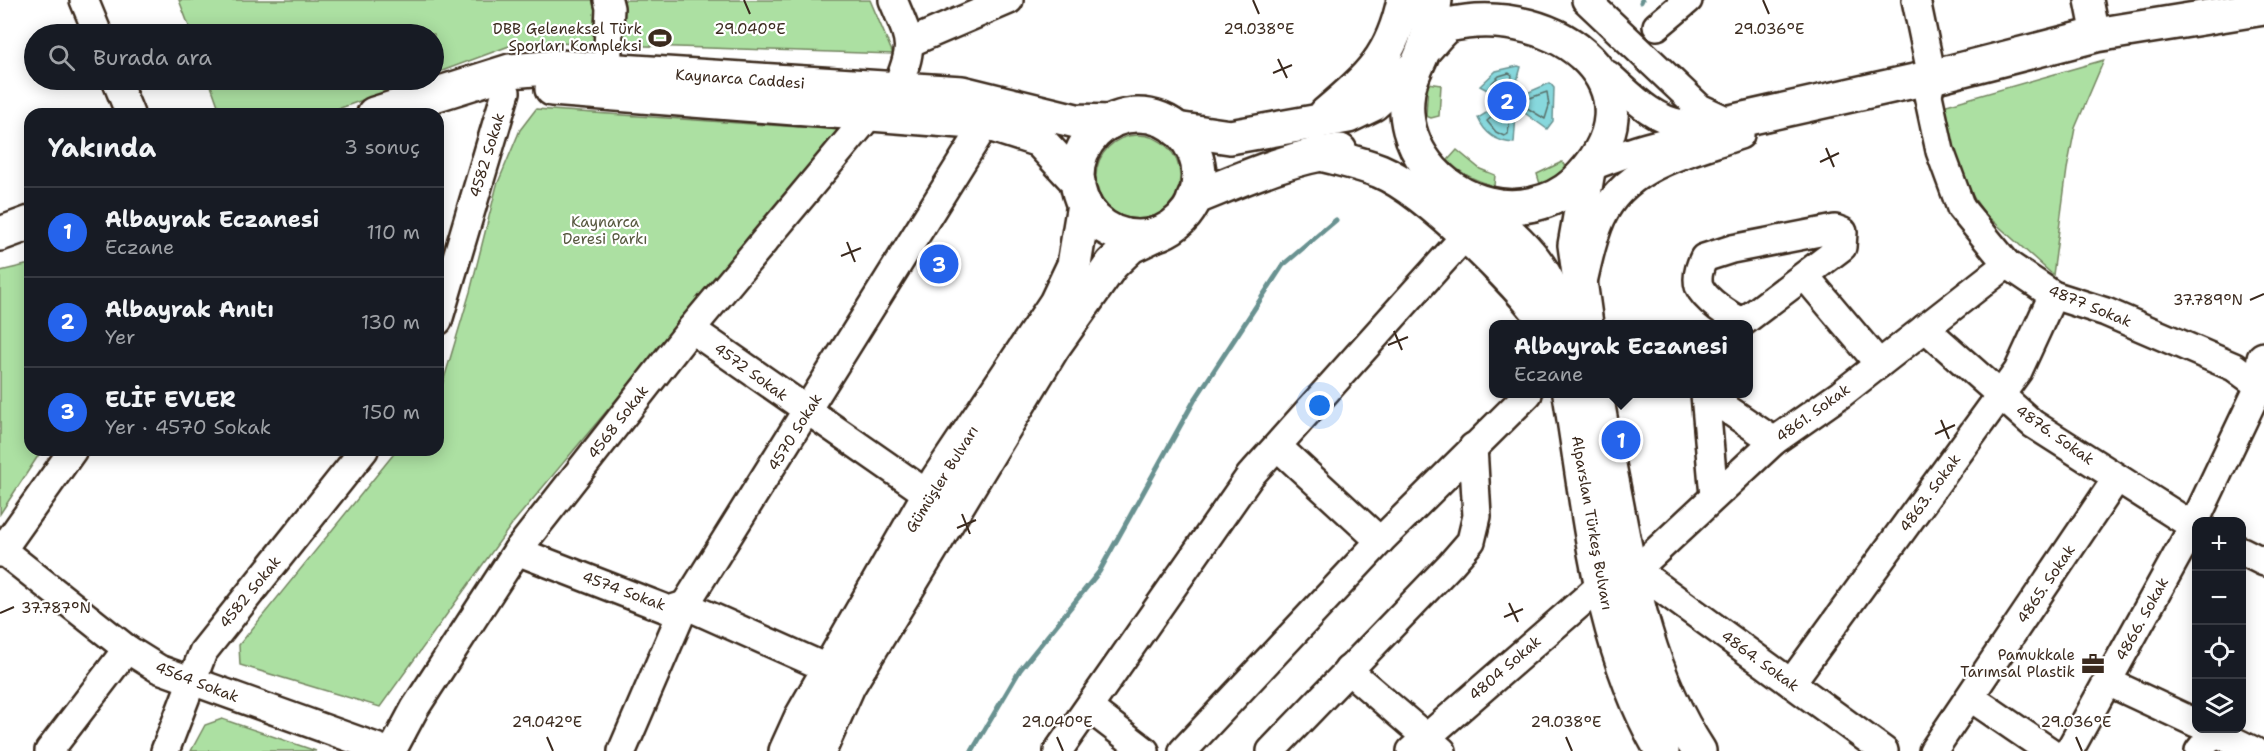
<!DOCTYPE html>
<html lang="tr">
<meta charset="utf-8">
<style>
:root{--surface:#171b24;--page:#242831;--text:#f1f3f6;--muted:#9ea1a6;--line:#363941;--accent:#2563eb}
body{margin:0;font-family:"Shantell Sans",sans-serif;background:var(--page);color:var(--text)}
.controls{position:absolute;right:18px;bottom:18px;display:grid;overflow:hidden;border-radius:12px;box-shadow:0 3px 15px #0003}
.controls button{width:54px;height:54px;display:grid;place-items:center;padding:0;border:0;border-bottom:2px solid var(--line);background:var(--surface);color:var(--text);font:30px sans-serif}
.you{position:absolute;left:1320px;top:406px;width:21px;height:21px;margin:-15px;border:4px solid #fff;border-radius:50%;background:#1a73e8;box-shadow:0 0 0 9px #1a73e833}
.badge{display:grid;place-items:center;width:39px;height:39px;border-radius:50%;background:var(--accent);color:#fff;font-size:20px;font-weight:700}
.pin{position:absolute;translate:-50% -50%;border:3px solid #fff;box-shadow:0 2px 6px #0006}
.popup{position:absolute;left:1489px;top:320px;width:264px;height:78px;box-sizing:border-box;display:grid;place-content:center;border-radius:12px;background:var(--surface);filter:drop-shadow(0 2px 4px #0005);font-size:20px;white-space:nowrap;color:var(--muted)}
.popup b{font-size:22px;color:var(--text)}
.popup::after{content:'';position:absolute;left:50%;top:100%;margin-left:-12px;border:12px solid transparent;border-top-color:var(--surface)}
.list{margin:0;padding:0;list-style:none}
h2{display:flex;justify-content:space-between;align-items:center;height:78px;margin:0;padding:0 24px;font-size:26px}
h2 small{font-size:20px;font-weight:400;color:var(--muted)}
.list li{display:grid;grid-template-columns:39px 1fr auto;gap:18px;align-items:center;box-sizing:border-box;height:90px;padding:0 24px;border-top:2px solid var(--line)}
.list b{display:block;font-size:22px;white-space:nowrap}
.list p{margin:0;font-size:20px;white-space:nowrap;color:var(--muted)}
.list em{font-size:20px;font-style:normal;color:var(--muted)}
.icon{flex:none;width:33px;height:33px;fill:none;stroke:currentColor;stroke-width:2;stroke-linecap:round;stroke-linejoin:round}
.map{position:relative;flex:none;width:2264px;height:751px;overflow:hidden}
.search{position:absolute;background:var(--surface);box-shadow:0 3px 15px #0003;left:24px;top:24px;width:420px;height:66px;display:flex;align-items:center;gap:15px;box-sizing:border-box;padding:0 21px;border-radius:33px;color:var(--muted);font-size:22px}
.panel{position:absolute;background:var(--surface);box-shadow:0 3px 15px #0003;left:24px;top:108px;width:420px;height:348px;border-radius:18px}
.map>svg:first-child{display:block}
</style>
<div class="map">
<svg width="2264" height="751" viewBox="0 0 2264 751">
<rect width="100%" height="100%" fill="#fff"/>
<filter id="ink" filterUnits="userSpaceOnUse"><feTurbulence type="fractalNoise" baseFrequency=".0167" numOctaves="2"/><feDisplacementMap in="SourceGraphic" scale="12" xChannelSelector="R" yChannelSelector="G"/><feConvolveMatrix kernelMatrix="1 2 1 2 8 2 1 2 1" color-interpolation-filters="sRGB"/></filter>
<g filter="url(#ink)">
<g fill="#ace0a2" stroke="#748560" stroke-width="1.5">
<path d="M179,0H870L893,54L520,42L434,74V34H192Z"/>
<path d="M2104,60L2075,128L2067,169L2053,275L1984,213L1959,176L1943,106Z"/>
<path d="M209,80H418L324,114H221Z"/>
<path d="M1428,83L1441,85L1439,116L1431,118L1426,116Z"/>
<path d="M536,109L842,130L512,524L380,707L240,665L239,645L397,450H438V399L470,292L497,185L520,130Z"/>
<circle cx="1138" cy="177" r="42"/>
<path d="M1457,150L1480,169L1495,175L1494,186C1477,181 1459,174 1448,160Z"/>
<path d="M1562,162L1569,169L1561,176L1540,184L1537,174Z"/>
<path d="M30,264V450H42L0,514V271Z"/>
<path d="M222,719L316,751H191L205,725Z"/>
</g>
<path fill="#87d8dd" stroke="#699291" stroke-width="1.5" d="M1518,66L1521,67L1516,85L1527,93L1550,83L1554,88L1553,121L1547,129L1522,111L1516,114L1514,143C1497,142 1485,134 1478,118L1499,105L1498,96L1480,86L1496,71Z"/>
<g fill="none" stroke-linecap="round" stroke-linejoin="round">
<path stroke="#59706a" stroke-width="1.5" d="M1509,73L1512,75C1510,87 1515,94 1527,99L1547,92L1549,106L1545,119L1524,106C1507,107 1510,120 1508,134L1504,136L1496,132L1487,121L1505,106L1503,93L1492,83L1499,76Z"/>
<g stroke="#699291" stroke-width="5">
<path d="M1641,2L1642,0"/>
<path d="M972,751L1020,670L1099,572L1194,401L1283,265L1336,220"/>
</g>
<g stroke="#3b2a1e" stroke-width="32">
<g id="minor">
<path d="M84,0L98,34"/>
<path d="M893,0C911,43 915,44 896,89"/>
<path d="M1586,0L1700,108L1730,122"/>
<path d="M1916,0L1932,77L1928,95L1940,151L1961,208L2007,264L2053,295L2106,312L2234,367L2264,389"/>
<path d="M2089,0L2096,35"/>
<path d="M1657,26L1688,0"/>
<path d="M911,42L1009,0"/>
<path d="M607,69L610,8L608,0"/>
<path d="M1608,75C1629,93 1652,120 1683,124C1692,125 1702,123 1711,123"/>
<path d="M116,80L130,114"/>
<path d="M1592,166C1629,152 1664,139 1703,137"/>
<path d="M1835,229L1843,232L1842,247L1743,322C1729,316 1705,300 1699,286C1696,276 1700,266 1704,258L1732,249Z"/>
<path d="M1805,276L1879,364"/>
<path d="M1583,282C1588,261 1592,239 1601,219C1625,165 1689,153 1740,135"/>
<path d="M438,321L506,92"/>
<path d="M1925,328L2033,424L2196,528"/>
<path d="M691,329L929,495"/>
<path d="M1705,394L1714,496"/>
<path d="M1705,394L1774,441"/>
<path d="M1278,447L1380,541"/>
<path d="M2,550L127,649L159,669L387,751"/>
<path d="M517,551L669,610L685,605L829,669"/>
<path d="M2242,551L2264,562"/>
<path d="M0,553L73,450"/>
<path d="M1636,570L1884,751"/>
<path d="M1629,571L1636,570L1774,441L1841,394L2007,264"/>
<path d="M1348,670L1442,751"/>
<path d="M2108,682L2196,723"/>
<path d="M1791,683L2018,371L2053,295"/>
<path d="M1970,697L2049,751"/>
<path d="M1089,708L1145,751"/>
<path d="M2207,728L2254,751"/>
<path d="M49,751L127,649"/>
<path d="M165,751L203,652L364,450"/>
<path d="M392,751L415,708L517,551L691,329L872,112"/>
<path d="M622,751L685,605L986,123"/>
<path d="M1058,751L1250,476L1465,236"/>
<path d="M1183,751L1380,541L1528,394"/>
<path d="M1271,751L1451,564L1471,541L1477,516L1473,447"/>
<path d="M1411,751L1600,586"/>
<path d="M1933,751L2117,478"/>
<path d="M2069,751L2190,532L2259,387"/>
<path d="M2199,751L2214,732"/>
</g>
</g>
<g stroke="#3b2a1e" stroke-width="38">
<g id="major">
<path d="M1423,51C1431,43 1439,31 1448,25C1558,0 1672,91 1574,184C1552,204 1517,211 1489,204C1439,193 1399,145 1408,91C1411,75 1419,63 1424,49C1429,33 1433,17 1435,0"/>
<path d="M552,89L986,123L1039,140L1078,182"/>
<path d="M374,114L510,71L558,67L962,93L1076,121L1110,122"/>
<path d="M1326,114C1369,77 1392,58 1404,0"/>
<circle cx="1138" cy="176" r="61"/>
<path d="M1730,122L1932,77L2096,35L2264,8"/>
<path d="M1176,129L1230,137L1348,116L1373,104L1415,67"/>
<path d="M1318,153C1338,159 1360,163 1380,171C1427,191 1518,282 1548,324"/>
<path d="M1194,198C1242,179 1289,157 1340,151"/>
<path d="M1472,201C1516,239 1551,263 1561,324"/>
<path d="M0,234L30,223"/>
<path d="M1586,324L1575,245L1588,171"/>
<path d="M2259,387L2264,359"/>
<path d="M1570,394C1590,516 1599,642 1662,751"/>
<path d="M1596,394C1602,431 1610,469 1617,506C1633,592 1650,676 1699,751"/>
<path d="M786,751L801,718L938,479L1056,303L1074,265L1084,204"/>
<path d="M819,751L848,686L1053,347L1112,264L1131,246L1154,235"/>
</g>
</g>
<use href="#minor" stroke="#fff" stroke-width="27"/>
<use href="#major" stroke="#fff" stroke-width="33"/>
</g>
</g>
<path fill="none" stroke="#3b2a1e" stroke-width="2" d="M744,0L750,14M1253,0L1259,14M1763,0L1769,14M1278,59L1287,78M1273,73L1292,65M1826,148L1834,167M1820,162L1839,153M847,242L855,262M841,256L861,248M2250,300L2264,294M1394,331L1402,350M1388,345L1408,337M1941,420L1949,439M1935,434L1955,425M962,514L970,534M957,528L976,520M1509,603L1518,622M0,613L14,607M1504,617L1523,609M547,737L553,751M1057,737L1063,751M1566,737L1572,751M2076,737L2082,751"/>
<defs>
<g id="stadium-bare" transform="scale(1.8)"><path d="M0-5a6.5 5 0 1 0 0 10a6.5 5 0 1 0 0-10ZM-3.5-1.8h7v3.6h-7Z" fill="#3b2a1e" stroke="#fff" stroke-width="2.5" paint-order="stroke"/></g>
<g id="office-bare" transform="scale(1.8)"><path d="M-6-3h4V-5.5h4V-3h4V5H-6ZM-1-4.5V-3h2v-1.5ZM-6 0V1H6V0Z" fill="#3b2a1e" stroke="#fff" stroke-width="2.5" paint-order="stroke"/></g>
</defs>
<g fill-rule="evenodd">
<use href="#stadium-bare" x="660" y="38"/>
<use href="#office-bare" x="2093" y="664"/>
</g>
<g text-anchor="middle" stroke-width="4.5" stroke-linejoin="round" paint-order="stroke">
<g font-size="15" fill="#3b2a1e" stroke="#fff" text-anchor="end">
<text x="642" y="34">DBB Geleneksel Türk<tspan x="642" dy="17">Sporları Kompleksi</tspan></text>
<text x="2075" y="660">Pamukkale<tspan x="2075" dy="17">Tarımsal Plastik</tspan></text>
</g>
<g font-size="15" fill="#3b2a1e" stroke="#fff">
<text transform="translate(740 79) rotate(4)" y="5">Kaynarca Caddesi</text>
<text transform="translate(487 155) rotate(-73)" y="5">4582 Sokak</text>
<text transform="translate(2090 306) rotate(22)" y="5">4877 Sokak</text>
<text transform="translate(751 372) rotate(36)" y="5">4572 Sokak</text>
<text transform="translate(1813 413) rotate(-36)" y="5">4861. Sokak</text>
<text transform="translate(618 422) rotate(-52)" y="5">4568 Sokak</text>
<text transform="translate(795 432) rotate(-58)" y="5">4570 Sokak</text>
<text transform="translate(2055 435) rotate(35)" y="5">4876. Sokak</text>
<text transform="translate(942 479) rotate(-58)" y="5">Gümüşler Bulvarı</text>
<text transform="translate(1930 493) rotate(-54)" y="5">4863. Sokak</text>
<text transform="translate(1592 523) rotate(80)" y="5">Alparslan Türkeş Bulvarı</text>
<text transform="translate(2046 584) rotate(-56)" y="5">4865. Sokak</text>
<text transform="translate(624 591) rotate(20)" y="5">4574 Sokak</text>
<text transform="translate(250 592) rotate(-51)" y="5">4582 Sokak</text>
<text transform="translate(2142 619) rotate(-61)" y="5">4866. Sokak</text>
<text transform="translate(1760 661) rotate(36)" y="5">4864. Sokak</text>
<text transform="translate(1505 668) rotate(-41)" y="5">4804 Sokak</text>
<text transform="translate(197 682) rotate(21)" y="5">4564 Sokak</text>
</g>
<g font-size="15" fill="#57583f" stroke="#fff">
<text x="605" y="227">Kaynarca<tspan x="605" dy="17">Deresi Parkı</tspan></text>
</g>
</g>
<g font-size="15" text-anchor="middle" fill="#3b2a1e" stroke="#fff" stroke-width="4.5" stroke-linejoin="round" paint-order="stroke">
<text x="750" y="34">29.040°E</text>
<text x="1259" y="34">29.038°E</text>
<text x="1769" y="34">29.036°E</text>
<text x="2208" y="305">37.789°N</text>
<text x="56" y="613">37.787°N</text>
<text x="547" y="727">29.042°E</text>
<text x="1057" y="727">29.040°E</text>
<text x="1566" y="727">29.038°E</text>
<text x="2076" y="727">29.036°E</text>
</g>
</svg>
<div class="controls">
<button>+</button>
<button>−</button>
<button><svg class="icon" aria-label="locate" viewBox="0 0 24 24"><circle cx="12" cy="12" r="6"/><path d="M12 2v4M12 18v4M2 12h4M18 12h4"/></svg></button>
<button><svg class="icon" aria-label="layers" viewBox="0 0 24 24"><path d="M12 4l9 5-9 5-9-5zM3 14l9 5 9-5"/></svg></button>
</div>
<div class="you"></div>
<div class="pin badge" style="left:1621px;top:440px">1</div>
<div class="popup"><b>Albayrak Eczanesi</b>Eczane</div>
<div class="pin badge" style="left:1507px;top:101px">2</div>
<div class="pin badge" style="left:939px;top:264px">3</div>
<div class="search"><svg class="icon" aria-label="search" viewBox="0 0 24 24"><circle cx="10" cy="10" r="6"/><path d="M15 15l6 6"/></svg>Burada ara</div>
<section class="panel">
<h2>Yakında<small>3 sonuç</small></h2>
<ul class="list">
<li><span class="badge">1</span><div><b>Albayrak Eczanesi</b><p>Eczane</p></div><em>110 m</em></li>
<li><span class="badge">2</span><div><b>Albayrak Anıtı</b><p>Yer</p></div><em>130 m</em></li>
<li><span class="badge">3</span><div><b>ELİF EVLER</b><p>Yer · 4570 Sokak</p></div><em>150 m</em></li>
</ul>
</section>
</div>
